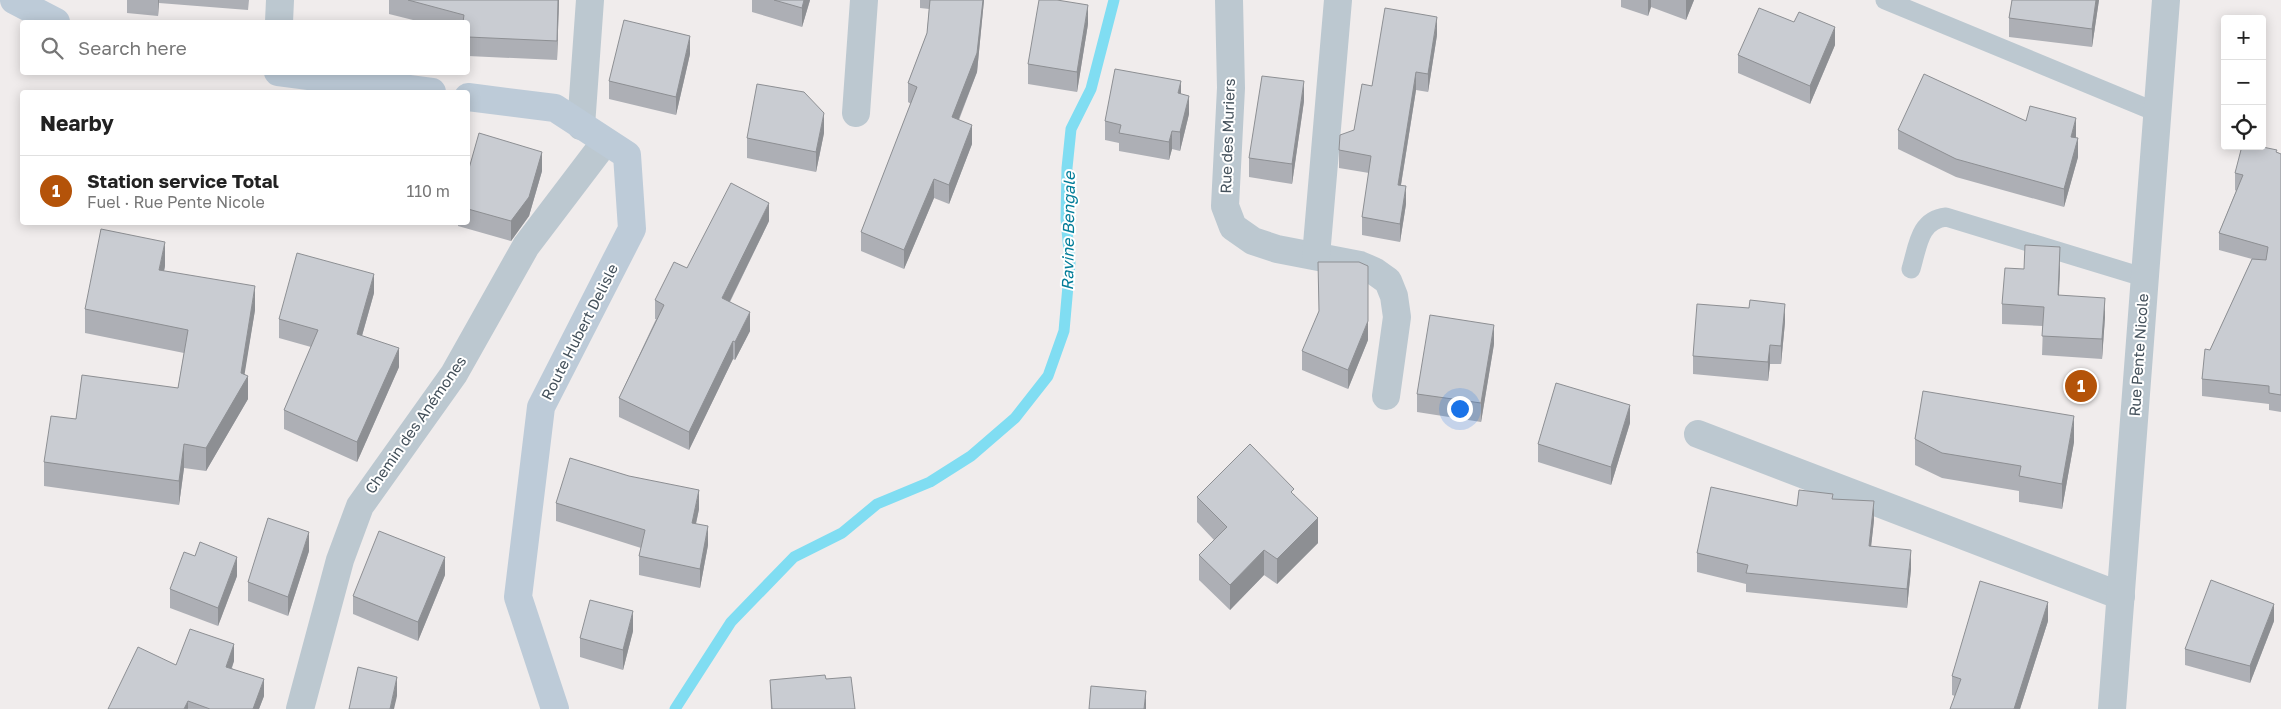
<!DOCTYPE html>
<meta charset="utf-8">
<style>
:root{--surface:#fff;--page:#f2f2f2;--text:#222;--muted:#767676;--line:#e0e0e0;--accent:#b45309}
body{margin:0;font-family:"Golos Text",sans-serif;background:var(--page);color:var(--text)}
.controls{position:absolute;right:15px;top:15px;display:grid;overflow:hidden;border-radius:5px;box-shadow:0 2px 12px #0003}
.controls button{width:45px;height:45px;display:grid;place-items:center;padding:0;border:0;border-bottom:1px solid var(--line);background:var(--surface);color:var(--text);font:25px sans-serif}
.you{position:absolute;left:1459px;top:408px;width:18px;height:18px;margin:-12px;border:4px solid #fff;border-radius:50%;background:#1a73e8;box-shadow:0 0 0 8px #1a73e833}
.badge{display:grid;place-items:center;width:32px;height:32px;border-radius:50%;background:var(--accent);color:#fff;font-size:16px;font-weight:700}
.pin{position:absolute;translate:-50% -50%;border:2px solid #fff;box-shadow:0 1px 5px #0006}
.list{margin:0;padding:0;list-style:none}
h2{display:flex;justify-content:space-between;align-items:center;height:65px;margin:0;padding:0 20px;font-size:21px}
h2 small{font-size:16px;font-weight:400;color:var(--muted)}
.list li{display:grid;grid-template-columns:32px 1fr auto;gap:15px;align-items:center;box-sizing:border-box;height:70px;padding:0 20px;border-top:1px solid var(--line)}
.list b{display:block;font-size:19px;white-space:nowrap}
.list p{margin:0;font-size:16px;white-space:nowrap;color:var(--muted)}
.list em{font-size:16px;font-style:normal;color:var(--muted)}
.icon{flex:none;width:28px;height:28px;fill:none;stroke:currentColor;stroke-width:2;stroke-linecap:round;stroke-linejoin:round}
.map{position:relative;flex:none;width:2281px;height:709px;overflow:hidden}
.search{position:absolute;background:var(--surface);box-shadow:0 2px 12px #0003;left:20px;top:20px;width:450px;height:55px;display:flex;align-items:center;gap:12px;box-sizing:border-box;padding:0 18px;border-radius:5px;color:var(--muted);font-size:19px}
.panel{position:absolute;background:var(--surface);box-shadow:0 2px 12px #0003;left:20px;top:90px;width:450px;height:135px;border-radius:5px}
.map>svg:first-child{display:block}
</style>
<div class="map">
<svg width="2281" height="709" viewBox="0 0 2281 709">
<rect width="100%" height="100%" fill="#f0ecec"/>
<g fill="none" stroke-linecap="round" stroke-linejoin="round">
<path stroke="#80ddf2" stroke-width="11" d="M675,709L731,622L794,557L842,533L877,504L930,482L971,456L1015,418L1048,376L1064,331L1070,263L1066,219L1067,168L1071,129L1091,89L1114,0"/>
<g stroke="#bcc8d0" stroke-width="19">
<path d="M1885,0L2156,112"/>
<path d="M1911,269C1918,246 1919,220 1946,217L2146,278"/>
</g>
<g stroke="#bcc8d0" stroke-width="28">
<path d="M1229,0L1231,88L1225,206L1233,227L1253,241L1277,249L1360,265L1374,271L1388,281L1394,296L1397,317L1386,396"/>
<path d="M279,22L280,0"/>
<path d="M856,113L864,0"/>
<path d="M581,126L590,0"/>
<path d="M1316,256L1338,0"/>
<path d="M1698,434L2121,596"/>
<path d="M300,709L340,560L360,506L454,374L526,246L605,142"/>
<path d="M2112,709L2166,0"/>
</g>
<g stroke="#bdcbd8" stroke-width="28">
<path d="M14,0L56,22"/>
<path d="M278,72L432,92"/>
<path d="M468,97L555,108L627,155L632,229L541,407L518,597L555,709"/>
</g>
</g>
<g fill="#adafb5">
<path d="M125,0H249L248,10L159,3L158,16L127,13V0Z"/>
<path d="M389,0H559L557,60L468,56V22H421L389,14Z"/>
<path d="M752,0H810L802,27L752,12Z"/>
<path d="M920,0H984L977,72L959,120L972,144L949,204L934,198L904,269L861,251V232L911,104L908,102V83L927,33L929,9L920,8Z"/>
<path d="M1621,0H1694L1686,20L1651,7L1648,16L1621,7Z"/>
<path d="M2012,0H2099L2092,47L2009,37V18Z"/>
<path d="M1088,24L1077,92L1028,84V64Z"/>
<path d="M1437,35L1428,92L1416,90L1401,185L1406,204L1400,242L1362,235V217L1369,173L1339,168V150L1354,130L1372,86Z"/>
<path d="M1835,45L1810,104L1738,73V55Z"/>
<path d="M690,54L676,115L609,99V81Z"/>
<path d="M1181,94L1189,114L1180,151L1172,149L1169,160L1119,151V143L1105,140V121Z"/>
<path d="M1304,101L1292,184L1249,177V158Z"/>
<path d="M2026,121L2076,138L2078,157L2064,207L1956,177L1898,149V130Z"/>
<path d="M824,133L816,172L747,158V138Z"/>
<path d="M2277,152L2281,154V412L2269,410V404L2202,396V379L2210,350L2252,259L2219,250V233L2236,191L2235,190V173Z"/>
<path d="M542,171L529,216L511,241L458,226V222H468V172Z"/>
<path d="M769,221L730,302L750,331L735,360L733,359L689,450L619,417V398L656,319H655V300L687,268Z"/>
<path d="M165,266L164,271L255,310L244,374L248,399L206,471L184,468L179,505L44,486V462L76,419L178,388L184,353L85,333V309Z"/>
<path d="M2060,266L2059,295L2105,317L2102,359L2042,355L2043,326L2002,324V304L2024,269Z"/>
<path d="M374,293L362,336L399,367L357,462L284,429V410L311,347L279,338V319Z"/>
<path d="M1785,322L1781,364H1770L1768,381L1693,374V356Z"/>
<path d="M1368,340L1348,389L1302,370V351Z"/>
<path d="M1494,344L1481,422L1417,412V394Z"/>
<path d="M1630,423L1611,485L1538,462V444Z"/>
<path d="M1915,439L2074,442L2062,509L2019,502V491L1942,478L1915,465Z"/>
<path d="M1294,494L1318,543L1277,584L1264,575L1230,610L1199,580V555L1214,540L1197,522V497Z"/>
<path d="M1833,499L1874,520L1871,546L1911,569L1907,608L1746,592V584L1697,572V553L1797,506Z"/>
<path d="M556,503L699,509L696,524L708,545L700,588L639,575V556L641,548L556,521Z"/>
<path d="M309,551L288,616L248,601V582Z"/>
<path d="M445,575L418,641L353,614V596Z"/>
<path d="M237,576L218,626L170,608V589Z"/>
<path d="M2048,621L2020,709H1950L1955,696L1952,695V676Z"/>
<path d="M2274,621L2250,683L2185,665V649Z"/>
<path d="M633,631L623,670L580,657V638Z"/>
<path d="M234,661L232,668L264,696L259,709H108L176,665Z"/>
<path d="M826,679L855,709H771L770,680Z"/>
</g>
<g fill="#8d8f93">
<path d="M158,0H159L158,16Z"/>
<path d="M558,0H559L557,60V41Z"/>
<path d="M804,0H810L802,27V8Z"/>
<path d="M983,0H984L977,72L952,136V117Z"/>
<path d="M1648,0H1651V7L1648,16Z"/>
<path d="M1686,0H1694L1686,20Z"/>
<path d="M2096,0H2099L2092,47V29Z"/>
<path d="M1088,5V24L1077,92V72Z"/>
<path d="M1437,17V35L1428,92V74Z"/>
<path d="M1835,27V45L1810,104V86Z"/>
<path d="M690,36V54L676,115V97Z"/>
<path d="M1416,72V90L1398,203V185Z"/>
<path d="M1181,81V99L1178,93Z"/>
<path d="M1304,81V101L1292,184V164Z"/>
<path d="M1189,96V114L1180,151V132Z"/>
<path d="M824,113V133L816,172V152Z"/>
<path d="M2076,118V137L2071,155V137Z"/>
<path d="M972,125V144L949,204V185Z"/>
<path d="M1172,131V149L1169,160V142Z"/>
<path d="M2078,138V157L2064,207V189Z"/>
<path d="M542,152V171L529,216L511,241V221Z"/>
<path d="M934,179V198L904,269V250Z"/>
<path d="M1406,186V204L1400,242V224Z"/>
<path d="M769,203V221L722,317V298Z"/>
<path d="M165,242V266L159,294V270Z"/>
<path d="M2060,247V266L2058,314V295Z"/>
<path d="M374,274V293L357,353V334Z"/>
<path d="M255,286V310L243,384L248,376V399L206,471V448L241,373Z"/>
<path d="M2105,298V317L2102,359V339Z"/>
<path d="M1785,304V322L1781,364V346Z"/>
<path d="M750,312V331L735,360V342Z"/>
<path d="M1368,321V340L1348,389V370Z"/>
<path d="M1494,325V344L1481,422V403Z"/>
<path d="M733,341V359L689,450V432Z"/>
<path d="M1770,345V364L1768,381V362Z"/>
<path d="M399,348V367L357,462V442Z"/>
<path d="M1630,405V423L1611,485V467Z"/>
<path d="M2074,416V442L2062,509V484Z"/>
<path d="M184,444V468L179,505V481Z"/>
<path d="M699,490V509L692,541V523Z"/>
<path d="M1874,501V520L1869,565V546Z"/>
<path d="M1318,518V543L1277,584V559Z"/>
<path d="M708,526V545L700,588V569Z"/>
<path d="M309,532V551L288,616V597Z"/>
<path d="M1264,550V575L1230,610V585Z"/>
<path d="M1911,550V569L1907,608V589Z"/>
<path d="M237,557V576L218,626V608Z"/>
<path d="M445,557V575L418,641V622Z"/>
<path d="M2048,602V621L2020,709H2014Z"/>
<path d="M2274,604V621L2250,683V666Z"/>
<path d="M633,611V631L623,670V650Z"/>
<path d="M234,644V661L226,683V667Z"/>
<path d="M397,677V696L394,709H390Z"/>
<path d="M264,679V696L259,709H253Z"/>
<path d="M1146,691V709H1144Z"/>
<path d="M188,701V709H184Z"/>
</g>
<g fill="#c9ccd2" stroke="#8d8f93">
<path d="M408,0H558L557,41L468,37V22H463L464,15Z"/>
<path d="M774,0H804L802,8Z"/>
<path d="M930,0H983L977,53L952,117L972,125L949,185L934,179L904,250L861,232L917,87L908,83L927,33Z"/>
<path d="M1039,0H1057L1088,5L1077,72L1028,64Z"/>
<path d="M2012,0H2096L2092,29L2009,18Z"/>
<path d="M1385,8L1437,17L1428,74L1416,72L1398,185L1406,186L1400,224L1362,217L1371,156L1339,150L1340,135L1354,130L1362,84L1372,86Z"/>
<path d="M1759,8L1794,22L1799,12L1835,27L1810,86L1738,55Z"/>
<path d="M624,20L690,36L676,97L609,81Z"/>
<path d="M1115,69L1181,81L1178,93L1189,96L1180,132L1172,131L1169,142L1119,133L1121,125L1105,121Z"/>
<path d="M1924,74L2026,121L2030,106L2076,118L2071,137L2078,138L2064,189L1956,159L1898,130Z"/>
<path d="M1262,76L1304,81L1292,164L1249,158Z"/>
<path d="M757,84L804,92L824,113L816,152L747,138Z"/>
<path d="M479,133L542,152L529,197L511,221L468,209V172Z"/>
<path d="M2242,146H2258L2277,150L2276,152L2281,154V395L2269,393V386L2202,379L2205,349L2210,350L2252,259L2266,260L2268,247L2219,233L2243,175L2235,173Z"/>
<path d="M731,183L769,203L722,298L750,312L735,342L733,341L689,432L619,398L664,305L655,300L674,262L687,268Z"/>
<path d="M101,229L165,242L159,270L255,286L241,373L248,376L206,448L184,444L179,481L44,462L51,416L76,419L82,375L178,388L188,330L85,309Z"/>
<path d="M2025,245L2060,247L2058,295L2105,298L2102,339L2042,336L2044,307L2002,304L2005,268L2024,269Z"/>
<path d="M297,253L374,274L357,334L399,348L357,442L284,410L318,330L279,319Z"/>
<path d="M1318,262H1359L1368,266V321L1348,370L1302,351L1319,311Z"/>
<path d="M1750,300L1785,304L1781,346L1770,345L1768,362L1693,356L1697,304L1749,308Z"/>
<path d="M1430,315L1494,325L1481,403L1417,394Z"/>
<path d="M1556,383L1630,405L1611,467L1538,444Z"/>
<path d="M1923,391L2074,416L2062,484L2019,476L2021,466L1942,453L1915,439Z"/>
<path d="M1250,444L1294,489L1291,492L1318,518L1277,559L1264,550L1230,585L1199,555L1227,527L1197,497Z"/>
<path d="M570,458L629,476L699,490L692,523L708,526L700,569L639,556L645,530L556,503Z"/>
<path d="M1711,487L1797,506L1799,490L1833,494L1832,499L1874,501L1869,546L1911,550L1907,589L1746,573L1748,565L1697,553Z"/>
<path d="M268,518L309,532L288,597L248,582Z"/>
<path d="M379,531L445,557L418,622L353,596Z"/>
<path d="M200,542L237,557L218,608L170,589L184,552L195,556Z"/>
<path d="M2211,580L2274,604L2250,666L2185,649Z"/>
<path d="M1980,581L2048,602L2014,709H1950L1961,679L1952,676Z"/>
<path d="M590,600L633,611L623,650L580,638Z"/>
<path d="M190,629L234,644L226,667L264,679L253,709H210L188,701L184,709H108L138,647L176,665Z"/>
<path d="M358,667L397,677L390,709H349Z"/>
<path d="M825,675L826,679L851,677L855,709H772L770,680Z"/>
<path d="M1091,686L1146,691L1144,709H1089Z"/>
</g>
<g text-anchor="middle" stroke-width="4" stroke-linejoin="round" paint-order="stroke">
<g font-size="15" fill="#44515b" stroke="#fff">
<text transform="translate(1228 136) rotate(-88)" y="5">Rue des Muriers</text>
<text transform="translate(580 332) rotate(-63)" y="5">Route Hubert Delisle</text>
<text transform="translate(2139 355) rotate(-86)" y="5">Rue Pente Nicole</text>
<text transform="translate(416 425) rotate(-55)" y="5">Chemin des Anémones</text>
</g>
<g font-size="16" font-style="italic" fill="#037d99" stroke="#fff">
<text transform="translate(1068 231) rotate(-89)" y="6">Ravine Bengale</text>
</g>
</g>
</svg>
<div class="controls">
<button>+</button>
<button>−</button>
<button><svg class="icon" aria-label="locate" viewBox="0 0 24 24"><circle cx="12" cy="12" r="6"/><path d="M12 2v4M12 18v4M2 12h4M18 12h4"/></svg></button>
</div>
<div class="you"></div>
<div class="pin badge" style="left:2081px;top:386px">1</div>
<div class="search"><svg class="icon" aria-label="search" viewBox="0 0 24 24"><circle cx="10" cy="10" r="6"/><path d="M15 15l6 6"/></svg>Search here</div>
<section class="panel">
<h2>Nearby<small></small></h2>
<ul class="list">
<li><span class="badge">1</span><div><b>Station service Total</b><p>Fuel · Rue Pente Nicole</p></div><em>110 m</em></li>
</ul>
</section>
</div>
